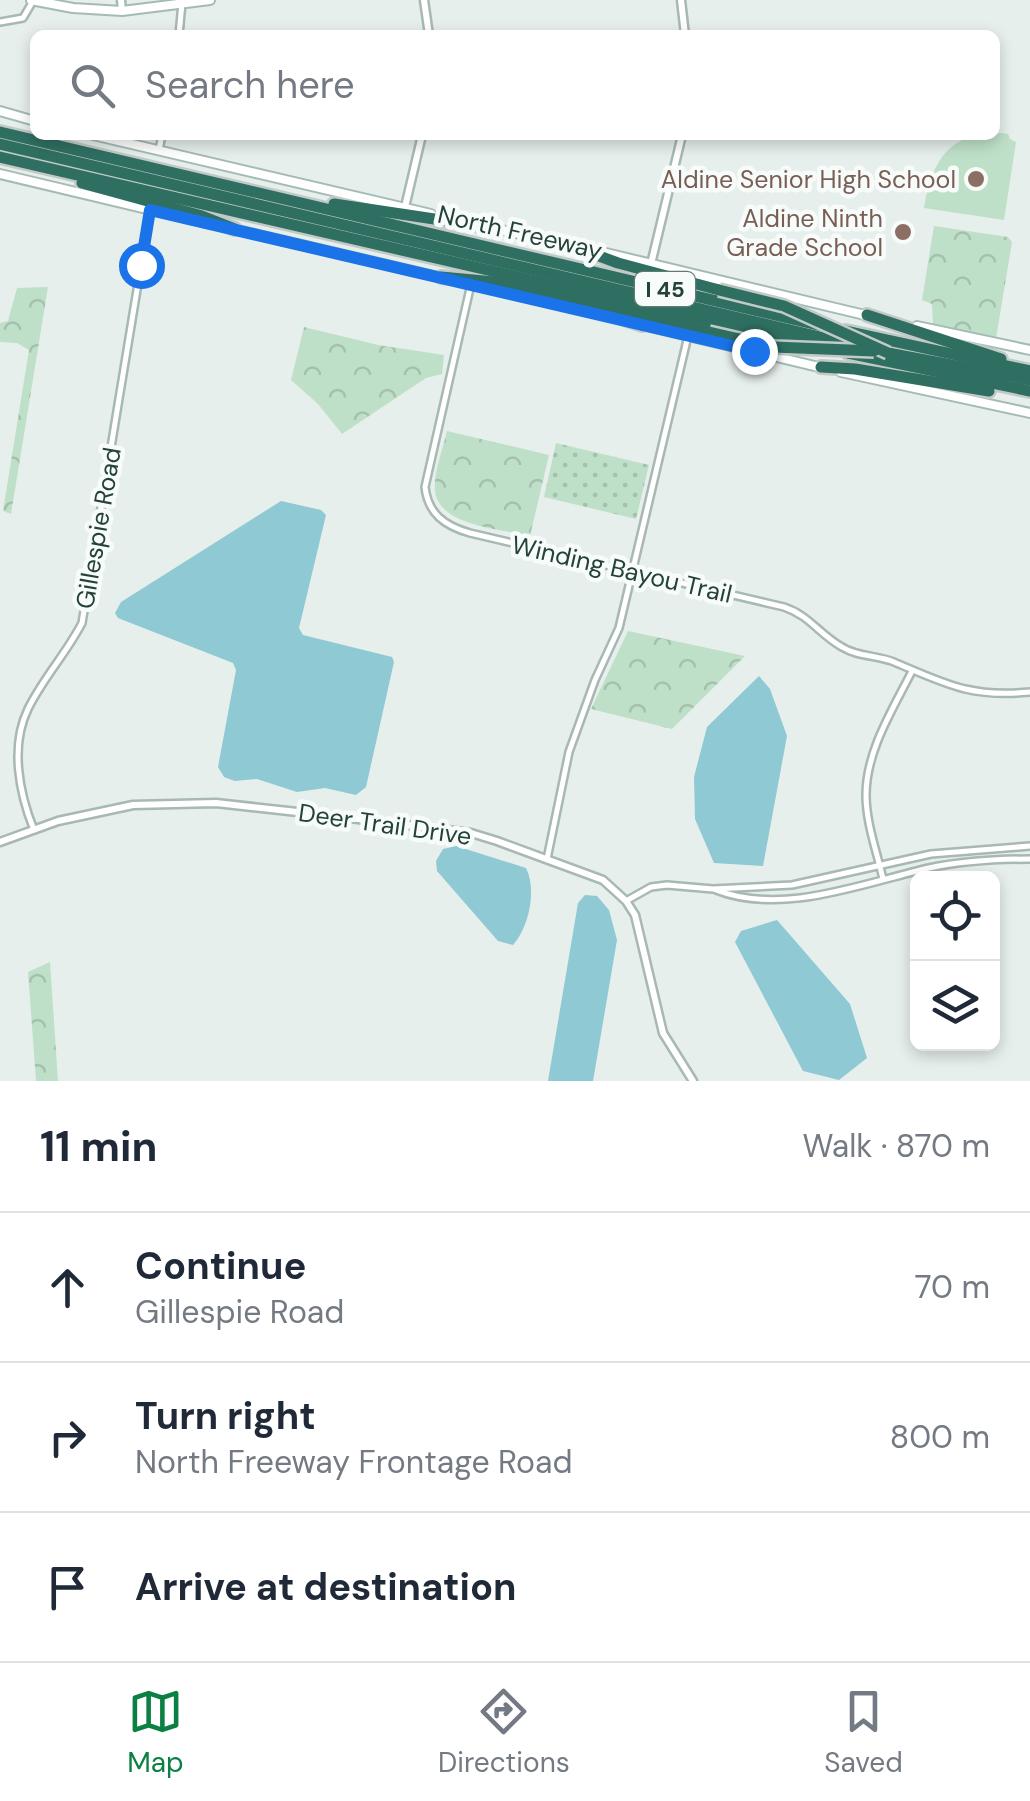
<!DOCTYPE html>
<meta charset="utf-8">
<style>
:root{--surface:#fff;--page:#f2f2f3;--text:#1f2937;--muted:#747a83;--line:#e0e1e3;--accent:#0b8043}
body{margin:0;font-family:"DM Sans",sans-serif;background:var(--page);color:var(--text)}
.controls{position:absolute;right:30px;bottom:30px;display:grid;overflow:hidden;border-radius:15px;box-shadow:0 5px 15px #0003}
.controls button{width:90px;height:90px;display:grid;place-items:center;padding:0;border:0;border-bottom:2px solid var(--line);background:var(--surface);color:var(--text);font:50px sans-serif}
.stop{position:absolute;width:30px;height:30px;margin:-22px;border:8px solid #1a73e8;border-radius:50%;background:#fff}
.stop.end{background:#1a73e8;border-color:#fff;box-shadow:0 2px 10px #0008}
.list{margin:0;padding:0;list-style:none}
h2{display:flex;justify-content:space-between;align-items:center;height:130px;margin:0;padding:0 40px;font-size:42px}
h2 small{font-size:32px;font-weight:400;color:var(--muted)}
.list li{display:grid;grid-template-columns:65px 1fr auto;gap:30px;align-items:center;box-sizing:border-box;height:150px;padding:0 40px;border-top:2px solid var(--line)}
.list b{display:block;font-size:38px;white-space:nowrap}
.list p{margin:0;font-size:32px;white-space:nowrap;color:var(--muted)}
.list em{font-size:32px;font-style:normal;color:var(--muted)}
.icon{flex:none;width:55px;height:55px;fill:none;stroke:currentColor;stroke-width:2;stroke-linecap:round;stroke-linejoin:round}
.map{position:relative;flex:none;width:1030px;height:1081px;overflow:hidden}
.search{position:absolute;background:var(--surface);box-shadow:0 5px 15px #0003;left:30px;right:30px;top:30px;height:110px;display:flex;align-items:center;gap:25px;box-sizing:border-box;padding:0 35px;border-radius:15px;color:var(--muted);font-size:38px}
.sheet{height:580px;background:var(--surface)}
nav{display:flex;justify-content:space-around;align-items:center;box-sizing:border-box;height:140px;border-top:2px solid var(--line);background:var(--surface);font-size:28px;color:var(--muted)}
nav a{display:grid;justify-items:center;gap:5px}
nav .on{color:var(--accent)}
.map>svg:first-child{display:block}
</style>
<div class="map">
<svg width="1030" height="1081" viewBox="0 0 1030 1081">
<defs>
<pattern id="grass-dots" width="8" height="8" patternUnits="userSpaceOnUse" patternTransform="scale(2.5)"><rect width="8" height="8" fill="#bfe0c8"/><path d="M2 2h.1M6 6h.1" fill="none" stroke="#a4c1ad" stroke-width="1.8" stroke-linecap="round"/></pattern>
<pattern id="forest-crowns" width="20" height="18" patternUnits="userSpaceOnUse" patternTransform="scale(2.5)"><rect width="20" height="18" fill="#bfe0c8"/><path d="M2 6a3 3 0 1 1 6 0M12 15a3 3 0 1 1 6 0" fill="none" stroke="#a4c1ad"/></pattern>
</defs>
<rect width="100%" height="100%" fill="#e6efeb"/>
<path fill="url(#grass-dots)" d="M556,443L649,465L636,519L544,497Z"/>
<g fill="url(#forest-crowns)">
<path d="M934,226L1008,237L1012,242L996,338L933,324L932,304L922,300Z"/>
<path d="M48,287L11,514L3,511L29,350L17,343L0,342V323L8,321L17,288Z"/>
<path d="M304,327L378,345L444,355L442,374L426,378L342,434L318,404L291,380Z"/>
<path d="M447,431L549,455L530,536C503,529 441,527 435,492C433,473 443,449 447,431Z"/>
<path d="M628,631L745,656L672,729L591,709Z"/>
<path d="M50,962L58,1081H36L28,972Z"/>
</g>
<path fill="#bfe0c8" d="M1002,133L1008,134L1010,139L1016,142L1004,220L924,208C929,176 941,141 978,135C987,134 995,135 1002,133Z"/>
<g fill="#8ec9d4">
<path d="M281,501L321,510L326,515L299,628L303,635L392,657L394,662L366,787L356,795L325,788L297,792L257,779L235,781L224,777L218,767L236,670L233,663L118,618L115,613L121,602Z"/>
<path d="M759,676L770,689L787,736L763,866L714,863L695,819L694,777L707,727Z"/>
<path d="M456,846L526,868C537,890 529,927 513,945L498,941L437,871L436,861L443,849Z"/>
<path d="M585,895L597,896L609,910L617,940L593,1081H548L578,903Z"/>
<path d="M777,920L850,1004L867,1058L839,1080L803,1071L735,942L741,931Z"/>
</g>
<g fill="none" stroke-linecap="round" stroke-linejoin="round">
<g stroke="#a8b8b2" stroke-width="10">
<g id="minor">
<path d="M0,22L23,18L33,1"/>
<path d="M179,35L182,3"/>
<path d="M159,150L162,135"/>
<path d="M471,284L425,487C428,514 445,526 470,533L784,607C809,615 820,635 842,647C858,657 877,655 894,662C946,684 971,698 1030,692"/>
<path d="M34,830C19,793 10,746 28,709C43,678 66,654 82,623L150,211"/>
<path d="M547,859L569,752L595,680L619,628L688,336"/>
<path d="M883,879C877,852 866,823 866,795C866,751 893,709 912,671"/>
<path d="M716,890C783,916 863,883 929,868C962,861 997,859 1030,859"/>
<path d="M626,901L651,887L667,885L713,889L792,885L931,854L1030,846"/>
</g>
</g>
<g stroke="#a8b8b2" stroke-width="11">
<g id="tertiary">
<path d="M121,0L122,11"/>
<path d="M424,0L429,35"/>
<path d="M681,0L685,35"/>
<path d="M405,207L422,135"/>
<path d="M651,264L682,135"/>
<path d="M0,842L58,821L133,805L216,803L334,816L471,833L497,841L603,880L626,901L635,915L663,1033L693,1081"/>
</g>
</g>
<g stroke="#a4bbb3" stroke-width="12">
<g id="secondary">
<path d="M31,0L73,8L122,11L210,0"/>
<path d="M0,111L35,121"/>
<path d="M93,135L431,214"/>
<path d="M0,174L210,224"/>
<path d="M484,226L577,247"/>
<path d="M233,229L443,278"/>
<path d="M606,253L869,316"/>
<path d="M472,284L624,320"/>
<path d="M642,325L823,368"/>
<path d="M917,326L1030,350"/>
<path d="M841,372L1030,413"/>
</g>
</g>
<g stroke="#c2cac8" stroke-width="16">
<g id="motorway">
<path d="M0,132L818,325"/>
<path d="M0,144L888,353L1030,380"/>
<path d="M0,157L816,346"/>
<path d="M82,183L202,216L235,229"/>
<path d="M334,204L488,227"/>
<path d="M575,247L618,263L719,290"/>
<path d="M441,277L505,283L709,332"/>
<path d="M867,315L1001,359"/>
<path d="M621,318L642,325"/>
<path d="M846,331L1030,371"/>
<path d="M848,353L1030,391"/>
<path d="M821,367L855,369L989,391"/>
</g>
</g>
<use href="#minor" stroke="#fff" stroke-width="5"/>
<use href="#tertiary" stroke="#fff" stroke-width="6"/>
<use href="#secondary" stroke="#fff" stroke-width="8"/>
<use href="#motorway" stroke="#2f6f62" stroke-width="11"/>
<g stroke="#c2cac8" stroke-width="16" stroke-linecap="butt">
<g id="motorway-bridge">
<path d="M719,290L784,306L888,353"/>
<path d="M709,332L774,347L874,351"/>
</g>
</g>
<use href="#motorway-bridge" stroke="#2f6f62" stroke-width="11"/>
</g>
<g fill="none" stroke-linecap="round" stroke-linejoin="round">
<path stroke="#1a73e8" stroke-width="12" d="M141,265L150,210L754,351"/>
</g>
<g fill="#8d6e63" stroke="#f7fbf9" stroke-width="4">
<circle cx="976" cy="179" r="10"/>
<circle cx="903" cy="232" r="10"/>
</g>
<g text-anchor="middle" stroke-width="9" stroke-linejoin="round" paint-order="stroke">
<rect fill="#f7fbf9" stroke="#637a73" stroke-width="2.5" x="635" y="272" width="60" height="34" rx="8"/>
<g font-size="22" font-weight="bold" fill="#24423a">
<text x="665" y="297">I 45</text>
</g>
<g font-size="25" fill="#785e54" stroke="#f7fbf9" text-anchor="end">
<text x="956" y="188">Aldine Senior High School</text>
<text x="883" y="227">Aldine Ninth<tspan x="883" dy="29">Grade School</tspan></text>
</g>
<g font-size="25" fill="#24423a" stroke="#f7fbf9">
<text transform="translate(520 232) rotate(13)" y="9">North Freeway</text>
<text transform="translate(98 528) rotate(-80)" y="9">Gillespie Road</text>
<text transform="translate(622 569) rotate(13)" y="9">Winding Bayou Trail</text>
<text transform="translate(385 824) rotate(8)" y="9">Deer Trail Drive</text>
</g>
</g>
</svg>
<div class="controls">
<button><svg class="icon" aria-label="locate" viewBox="0 0 24 24"><circle cx="12" cy="12" r="6"/><path d="M12 2v4M12 18v4M2 12h4M18 12h4"/></svg></button>
<button><svg class="icon" aria-label="layers" viewBox="0 0 24 24"><path d="M12 4l9 5-9 5-9-5zM3 14l9 5 9-5"/></svg></button>
</div>
<div class="stop" style="left:141px;top:265px"></div>
<div class="stop end" style="left:754px;top:351px"></div>
<div class="search"><svg class="icon" aria-label="search" viewBox="0 0 24 24"><circle cx="10" cy="10" r="6"/><path d="M15 15l6 6"/></svg>Search here</div>
</div>
<section class="sheet">
<h2>11 min<small>Walk · 870 m</small></h2>
<ul class="list">
<li><svg class="icon" aria-label="ahead" viewBox="0 0 24 24"><path d="M12 20V5M6 11l6-6 6 6"/></svg><div><b>Continue</b><p>Gillespie Road</p></div><em>70 m</em></li>
<li><svg class="icon" aria-label="right" viewBox="0 0 24 24"><path d="M7 20v-9h11M14 6l5 5-5 5"/></svg><div><b>Turn right</b><p>North Freeway Frontage Road</p></div><em>800 m</em></li>
<li><svg class="icon" aria-label="arrive" viewBox="0 0 24 24"><path d="M6 21V4h12l-3 4 3 4H6"/></svg><div><b>Arrive at destination</b></div></li>
</ul>
</section>
<nav>
<a class="on"><svg class="icon" aria-label="map" viewBox="0 0 24 24"><path d="M3 6l6-2 6 2 6-2v14l-6 2-6-2-6 2zM9 4v14M15 6v14"/></svg>Map</a>
<a><svg class="icon" aria-label="directions" viewBox="0 0 24 24"><path d="M12 3l9 9-9 9-9-9zM9 14v-3h6M13 9l2 2-2 2"/></svg>Directions</a>
<a><svg class="icon" aria-label="saved" viewBox="0 0 24 24"><path d="M7 4h10v16l-5-4-5 4z"/></svg>Saved</a>
</nav>
